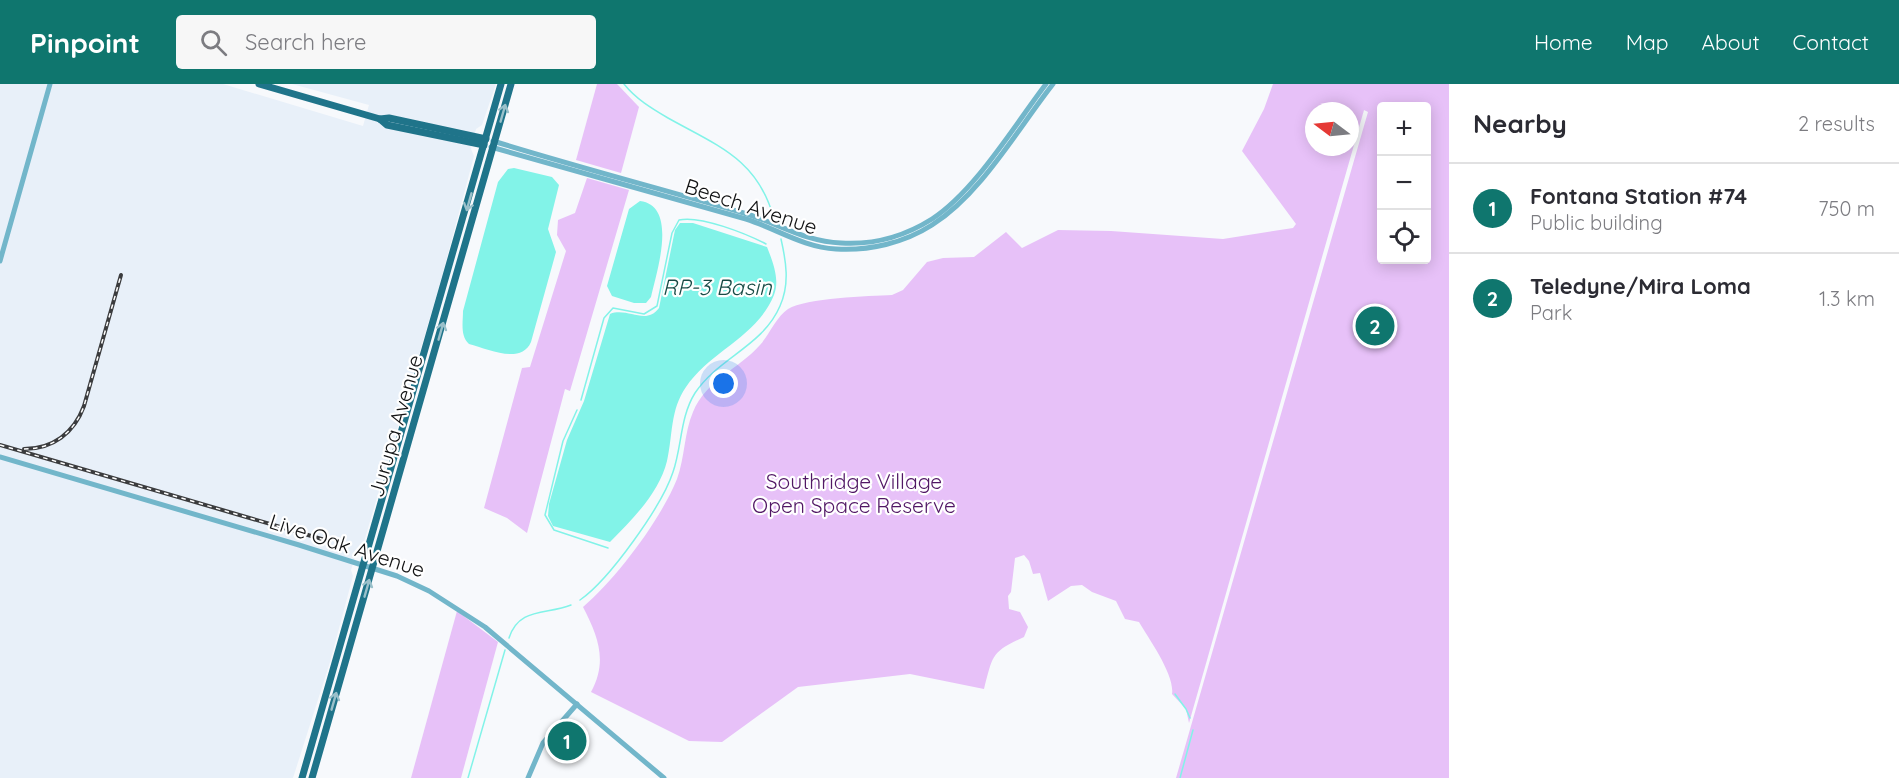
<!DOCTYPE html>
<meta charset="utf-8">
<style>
:root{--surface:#fff;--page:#f7f7f7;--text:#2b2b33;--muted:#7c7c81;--line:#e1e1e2;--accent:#0f766e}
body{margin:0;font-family:Quicksand,sans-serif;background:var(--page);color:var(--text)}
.controls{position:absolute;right:18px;top:18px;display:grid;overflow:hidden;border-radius:6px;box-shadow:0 3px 15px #0003}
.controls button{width:54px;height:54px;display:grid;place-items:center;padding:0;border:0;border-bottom:2px solid var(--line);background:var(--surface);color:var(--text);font:30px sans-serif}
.compass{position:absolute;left:1305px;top:18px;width:54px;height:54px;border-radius:50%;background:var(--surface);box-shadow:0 3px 15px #0003;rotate:286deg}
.you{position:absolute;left:724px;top:300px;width:21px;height:21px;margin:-15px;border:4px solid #fff;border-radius:50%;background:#1a73e8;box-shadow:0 0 0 9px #1a73e833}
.badge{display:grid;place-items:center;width:39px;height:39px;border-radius:50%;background:var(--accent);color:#fff;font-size:20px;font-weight:700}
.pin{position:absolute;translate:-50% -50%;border:3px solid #fff;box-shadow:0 2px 6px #0006}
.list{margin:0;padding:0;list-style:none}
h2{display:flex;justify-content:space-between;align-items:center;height:78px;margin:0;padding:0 24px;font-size:26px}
h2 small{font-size:20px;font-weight:400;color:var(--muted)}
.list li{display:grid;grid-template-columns:39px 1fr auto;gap:18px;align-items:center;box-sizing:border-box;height:90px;padding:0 24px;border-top:2px solid var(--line)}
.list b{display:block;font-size:22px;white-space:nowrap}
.list p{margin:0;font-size:20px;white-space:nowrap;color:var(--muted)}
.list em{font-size:20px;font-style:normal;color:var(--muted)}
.icon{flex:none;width:33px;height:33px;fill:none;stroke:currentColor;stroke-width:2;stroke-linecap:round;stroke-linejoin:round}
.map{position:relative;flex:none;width:1449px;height:694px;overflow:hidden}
header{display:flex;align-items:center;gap:36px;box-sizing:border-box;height:84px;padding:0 30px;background:var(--accent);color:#fff}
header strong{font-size:28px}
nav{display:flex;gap:33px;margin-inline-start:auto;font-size:21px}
.search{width:420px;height:54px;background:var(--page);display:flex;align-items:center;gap:15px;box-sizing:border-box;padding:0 21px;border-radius:6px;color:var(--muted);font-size:22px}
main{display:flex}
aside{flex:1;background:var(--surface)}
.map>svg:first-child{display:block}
</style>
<header>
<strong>Pinpoint</strong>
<div class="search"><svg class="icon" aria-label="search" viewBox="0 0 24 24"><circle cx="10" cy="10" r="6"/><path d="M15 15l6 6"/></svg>Search here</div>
<nav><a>Home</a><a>Map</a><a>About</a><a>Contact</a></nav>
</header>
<main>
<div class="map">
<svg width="1449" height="694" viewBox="0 0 1449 694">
<rect width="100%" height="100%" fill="#f7f9fc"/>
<path fill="#e8f0f9" d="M0,0H223L363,42L369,21L292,0H496L482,41L476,45L471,65L474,72L441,196L361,468L355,473L351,486L353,492L330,578L293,694H0Z"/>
<g fill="#e7c1f8" fill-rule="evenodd">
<path d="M597,0H617L639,23L621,89L576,76Z"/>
<path d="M1273,0H1449V694H1176L1368,28L1364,26L1189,639L1186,625L1172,610C1175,591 1149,555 1139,538L1125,535L1116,517L1092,508L1082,501L1071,502L1048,517L1040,489L1033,490L1029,477L1024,471L1015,474L1011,508L1008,512L1009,525L1020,528L1028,543L1024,553C991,568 993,571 984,605L910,590L798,603L722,658L689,657L591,608C608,577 598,552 583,523C617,494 661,435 677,395C685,373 684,349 693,328C706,296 739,285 760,261C769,251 777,232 788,225C806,214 869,212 892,211L903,206L927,178L943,174L974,173L1006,148L1022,164L1058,146L1111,147L1223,155L1293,144L1296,140L1242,67L1264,25ZM1382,22H1426V176H1382ZM1314,27H1350V63H1314Z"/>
<path d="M587,94L629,106L570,307L565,305L527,449L507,434L484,424L522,284L530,283L566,167L557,151L558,136L575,129Z"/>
<path d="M457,527L498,558L461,694H411Z"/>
</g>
<g fill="#82f3e8">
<path d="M514,84L552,93L559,101L548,145L556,168L531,258C521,281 488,265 469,260C460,252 463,238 463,227L498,98L508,85Z"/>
<path d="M640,117C679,122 656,190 651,213L646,219H634L612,212L607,202L629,125Z"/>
<path d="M680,139H693L767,163C773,178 780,196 774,211C757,253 710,267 686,303C670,326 673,351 667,377C659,409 632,436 610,458L553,442L548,432L549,420L567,356L584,317L610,230C628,223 646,242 659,224L675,146Z"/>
</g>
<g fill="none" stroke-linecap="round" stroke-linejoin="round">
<g stroke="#82f3e8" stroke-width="1.5">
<path d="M624,0C636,15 651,24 668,34C718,62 758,75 774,135"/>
<path d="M581,316L604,234L613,224L644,230L657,222L672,149L679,136C700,131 747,150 766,160"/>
<path d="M577,326L563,357L545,431L554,446L608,464"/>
<path d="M580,516C609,496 662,422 673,388C682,362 680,333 695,309C718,274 763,262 780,222C790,200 786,177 781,155"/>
<path d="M509,554C519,523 546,531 571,521"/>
<path d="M1175,610L1186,625L1190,634"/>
<path d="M468,694L505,566"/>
<path d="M1180,694L1193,646"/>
</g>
<g stroke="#72b6ca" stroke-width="5">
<path d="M493,57C577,83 662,105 747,130C779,140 806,158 841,159C873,161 905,152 932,135C975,107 1014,42 1046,0"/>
<path d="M491,63C576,87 661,111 746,135C777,145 803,163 836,165C869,167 904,159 932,141C981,110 1017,46 1053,0"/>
<path d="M0,177L50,0"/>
<path d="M0,373L299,461L397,492L429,507L485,543L664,694"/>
<path d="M528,694L543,659L577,620"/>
</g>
<g stroke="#1f748a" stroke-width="7">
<path d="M259,0L380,35L387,41L484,61"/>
<path d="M380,35L389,34L486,55"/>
<path d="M302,694L501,0"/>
<path d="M312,694L511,0"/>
</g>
<g stroke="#3b3c3e" stroke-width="4">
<g id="rail">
<path d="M0,361L325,456"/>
<path d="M24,365C53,365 74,349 84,322L121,191"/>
</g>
</g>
<use href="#rail" stroke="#fff" stroke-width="1.5" stroke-dasharray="4.5" stroke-linecap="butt"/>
</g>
<defs><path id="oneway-shaft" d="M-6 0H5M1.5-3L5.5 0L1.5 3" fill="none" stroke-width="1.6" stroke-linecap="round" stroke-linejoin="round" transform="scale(1.5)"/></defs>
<g stroke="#9ac0ca">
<use href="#oneway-shaft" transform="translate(503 29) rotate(-74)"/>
<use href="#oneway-shaft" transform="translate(469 118) rotate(106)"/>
<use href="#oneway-shaft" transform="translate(441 247) rotate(-74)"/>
<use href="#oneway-shaft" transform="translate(367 504) rotate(-74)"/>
<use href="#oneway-shaft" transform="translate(334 617) rotate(-74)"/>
</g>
<g text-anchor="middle" stroke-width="4.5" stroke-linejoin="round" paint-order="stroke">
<g font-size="21" fill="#121314" stroke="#fff">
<text transform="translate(751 123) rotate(18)" y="7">Beech Avenue</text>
<text transform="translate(396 342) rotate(-74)" y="7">Jurupa Avenue</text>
<text transform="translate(347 462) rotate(18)" y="7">Live Oak Avenue</text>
</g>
<g font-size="21" fill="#511765" stroke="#fff">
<text x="854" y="405">Southridge Village<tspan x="854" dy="24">Open Space Reserve</tspan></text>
</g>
<g font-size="22" font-style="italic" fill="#184b46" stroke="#fff">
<text x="717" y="211">RP-3 Basin</text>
</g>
</g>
</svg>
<div class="controls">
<button>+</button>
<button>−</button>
<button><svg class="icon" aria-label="locate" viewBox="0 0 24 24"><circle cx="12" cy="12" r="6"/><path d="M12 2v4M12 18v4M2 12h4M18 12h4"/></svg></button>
</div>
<svg class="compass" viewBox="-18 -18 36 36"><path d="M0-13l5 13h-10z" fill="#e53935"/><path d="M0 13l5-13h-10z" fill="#7c7c81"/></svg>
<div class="you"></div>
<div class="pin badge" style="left:567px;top:657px">1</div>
<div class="pin badge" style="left:1375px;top:242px">2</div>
</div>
<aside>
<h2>Nearby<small>2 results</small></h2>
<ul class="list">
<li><span class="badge">1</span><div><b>Fontana Station #74</b><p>Public building</p></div><em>750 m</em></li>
<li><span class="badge">2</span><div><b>Teledyne/Mira Loma</b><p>Park</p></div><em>1.3 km</em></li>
</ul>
</aside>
</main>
